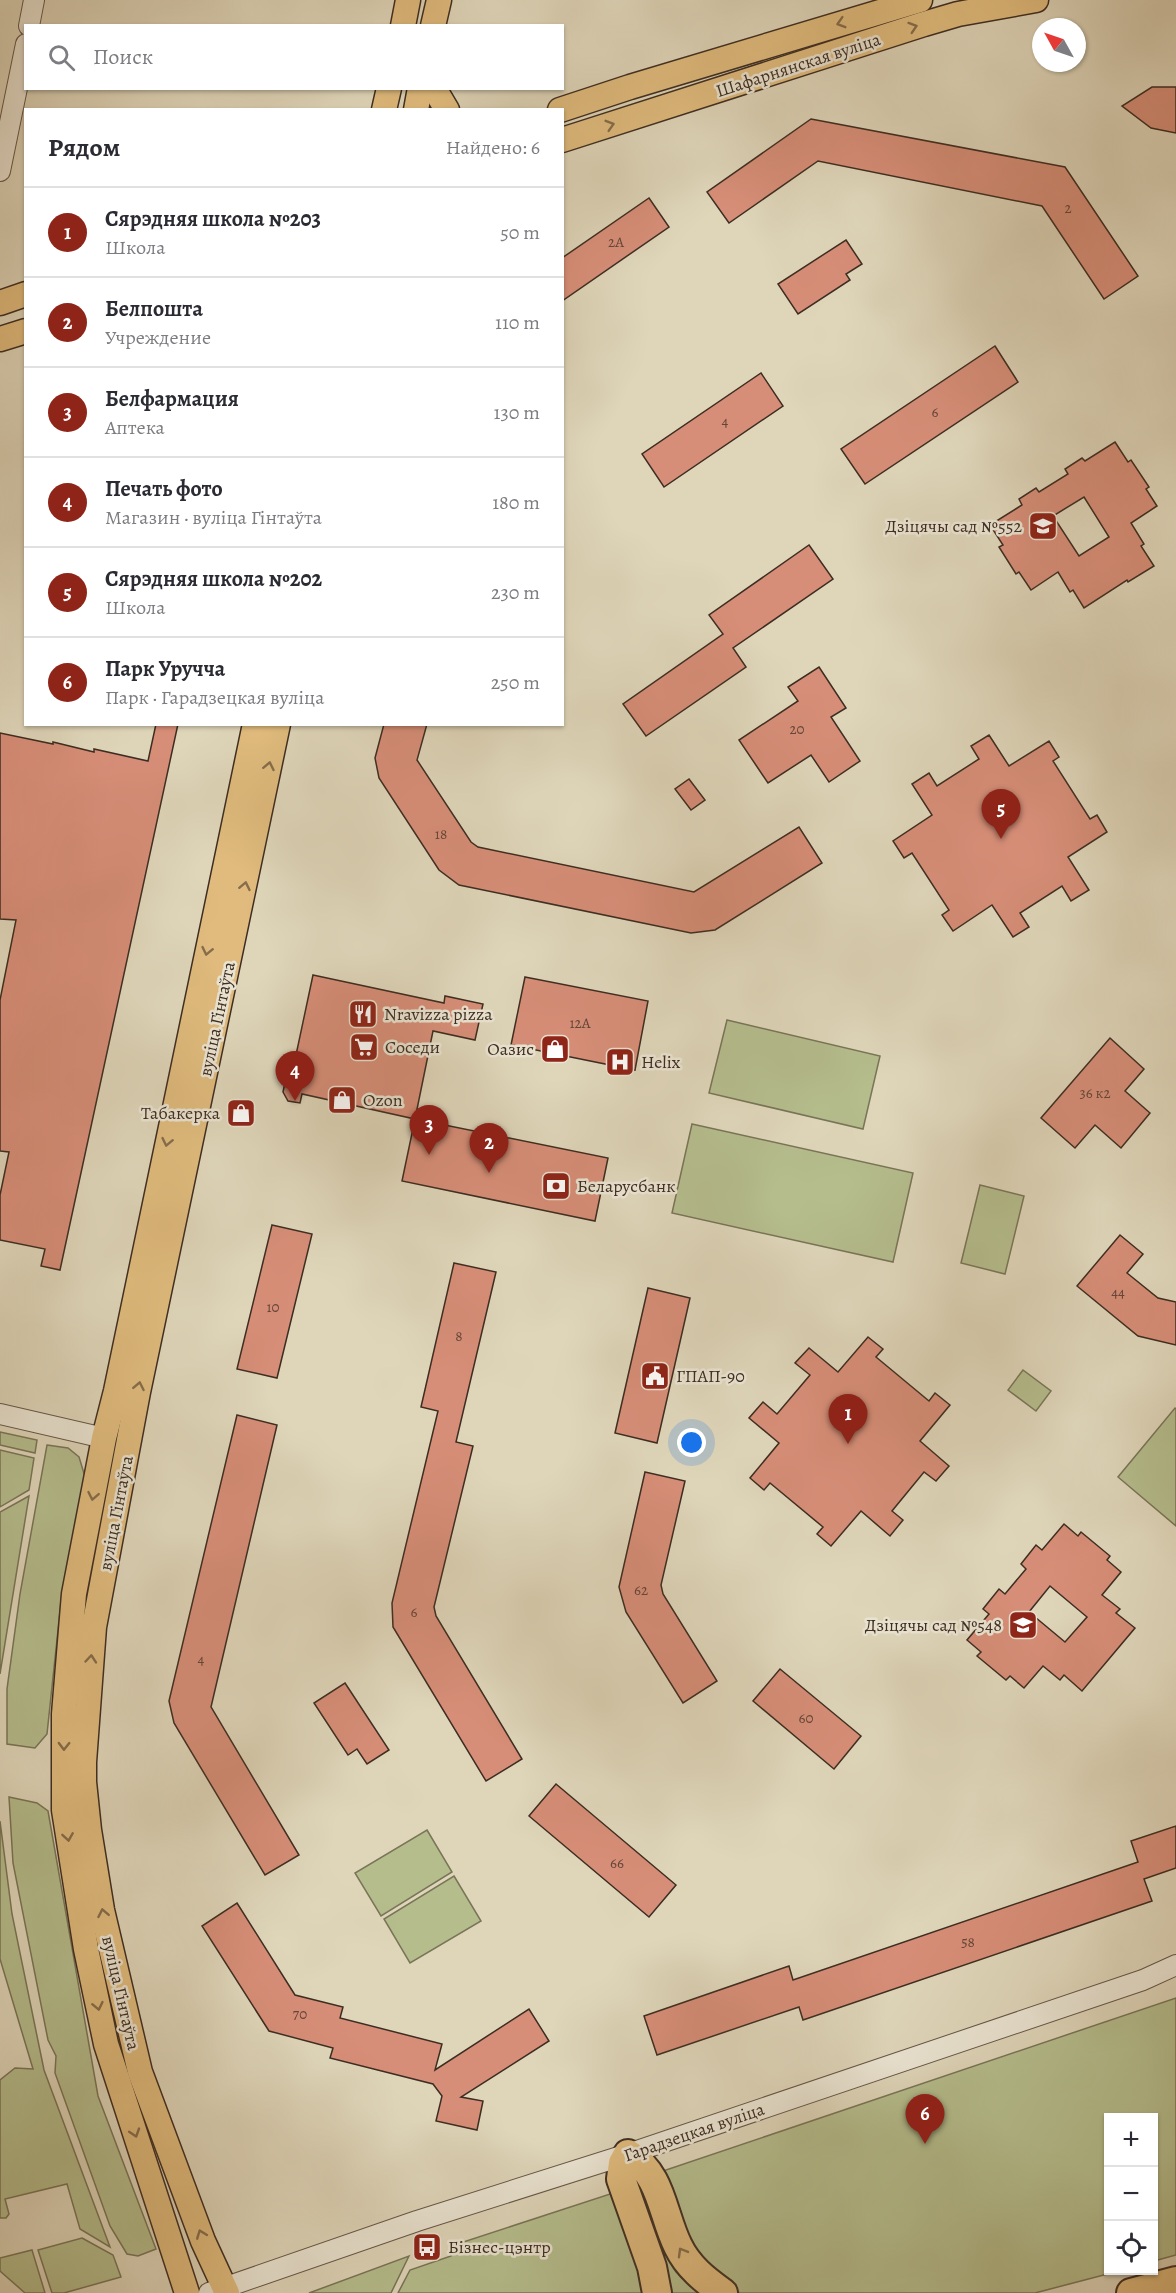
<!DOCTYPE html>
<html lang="ru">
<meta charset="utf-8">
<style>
:root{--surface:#fff;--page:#f7f7f7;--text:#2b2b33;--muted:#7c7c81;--line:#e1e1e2;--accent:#8f2418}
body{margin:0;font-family:Alegreya,serif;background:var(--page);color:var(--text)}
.controls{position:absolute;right:18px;bottom:18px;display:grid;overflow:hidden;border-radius:0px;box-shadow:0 2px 4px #0004}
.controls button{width:54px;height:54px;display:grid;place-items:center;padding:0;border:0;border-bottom:2px solid var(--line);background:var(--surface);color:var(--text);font:30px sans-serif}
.compass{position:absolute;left:1032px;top:18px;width:54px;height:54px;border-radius:50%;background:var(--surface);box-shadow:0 2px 4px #0004;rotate:310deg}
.you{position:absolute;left:692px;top:1443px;width:21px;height:21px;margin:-15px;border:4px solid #fff;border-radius:50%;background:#1a73e8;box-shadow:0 0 0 9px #1a73e833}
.badge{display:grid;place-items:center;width:39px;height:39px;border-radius:50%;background:var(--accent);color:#fff;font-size:20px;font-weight:700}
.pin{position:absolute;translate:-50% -50px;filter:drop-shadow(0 2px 3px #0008)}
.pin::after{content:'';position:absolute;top:32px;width:21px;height:18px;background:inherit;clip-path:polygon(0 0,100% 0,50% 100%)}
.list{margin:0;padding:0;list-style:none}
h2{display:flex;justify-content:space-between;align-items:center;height:78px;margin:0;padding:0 24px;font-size:26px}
h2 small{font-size:20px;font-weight:400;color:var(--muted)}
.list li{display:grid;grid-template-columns:39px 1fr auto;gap:18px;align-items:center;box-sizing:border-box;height:90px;padding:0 24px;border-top:2px solid var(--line)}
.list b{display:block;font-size:22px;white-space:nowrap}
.list p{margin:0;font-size:20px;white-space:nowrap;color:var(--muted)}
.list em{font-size:20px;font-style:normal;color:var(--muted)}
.icon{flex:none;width:33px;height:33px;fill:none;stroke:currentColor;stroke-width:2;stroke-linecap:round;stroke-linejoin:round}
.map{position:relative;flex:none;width:1176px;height:2293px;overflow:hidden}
.search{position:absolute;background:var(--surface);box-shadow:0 2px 4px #0004;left:24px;top:24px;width:540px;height:66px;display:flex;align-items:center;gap:15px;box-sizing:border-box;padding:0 21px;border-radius:0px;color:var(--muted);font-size:22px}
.panel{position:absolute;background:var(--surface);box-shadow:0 2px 4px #0004;left:24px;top:108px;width:540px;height:618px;border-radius:0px}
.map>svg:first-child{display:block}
</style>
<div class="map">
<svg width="1176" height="2293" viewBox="0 0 1176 2293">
<rect width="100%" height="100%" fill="#dfd6ba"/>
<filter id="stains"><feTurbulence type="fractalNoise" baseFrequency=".00333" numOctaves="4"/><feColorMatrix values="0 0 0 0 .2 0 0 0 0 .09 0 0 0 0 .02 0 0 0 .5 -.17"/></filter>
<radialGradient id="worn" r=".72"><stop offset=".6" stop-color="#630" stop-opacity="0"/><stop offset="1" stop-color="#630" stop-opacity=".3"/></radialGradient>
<g fill="#b5bd8d" stroke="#797558" stroke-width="1.5">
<path d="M727,1020L880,1056L863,1129L709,1093Z"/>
<path d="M692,1124L913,1173L893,1262L672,1213Z"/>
<path d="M980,1185L1024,1196L1005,1274L961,1263Z"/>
<path d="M1023,1370L1051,1391L1036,1411L1008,1390Z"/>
<path d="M1175,1408L1176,1409V1526L1118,1477Z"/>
<path d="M0,1432L37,1440L35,1453L0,1445Z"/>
<path d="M47,1445L68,1448L79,1457L86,1480L62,1592L47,1734L35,1748L7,1744V1689L20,1594Z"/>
<path d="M0,1450L34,1458L29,1490L0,1507Z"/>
<path d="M29,1496L0,1674V1512Z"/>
<path d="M9,1797L37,1803L48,1811L98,2096L156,2249L138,2256L127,2254L110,2226L55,2073L56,2056L48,2040L13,1863Z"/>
<path d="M0,1821L12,1914L44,2070L110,2247L80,2229L67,2184L5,2199L9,2214L6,2218H0V2080L15,2068L33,2069L0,1959Z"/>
<path d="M427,1830L452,1872L381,1916L355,1873Z"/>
<path d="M454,1876L481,1921L410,1963L384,1919Z"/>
<path d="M1176,1998V2255L1154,2261V2118H1108V2270L1119,2271L1035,2293H740L706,2268L683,2240L663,2171Z"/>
<path d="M643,2191L662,2248L676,2272L699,2293H668L636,2193Z"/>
<path d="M610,2194L615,2197L648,2293H398L410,2270L451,2256V2246Z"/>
<path d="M82,2238L113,2255L121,2277L64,2293H52L38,2250Z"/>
<path d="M32,2250L45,2293H25L0,2271V2258Z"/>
<path d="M409,2256L391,2293H309Z"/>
</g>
<g fill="#d78e78" stroke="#3d2d22" stroke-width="1.5" fill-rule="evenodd">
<path d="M1152,87H1176V133L1151,128L1122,106Z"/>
<path d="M811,119L1065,167L1138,276L1104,299L1042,206L818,161L729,223L707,192Z"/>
<path d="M649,198L669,227L562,301V258Z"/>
<path d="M846,240L862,264L846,274L850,280L798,314L778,284Z"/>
<path d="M995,346L1018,382L865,484L841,449Z"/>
<path d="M761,373L783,406L664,487L642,454Z"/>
<path d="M1115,442L1128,462L1131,460L1149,487L1146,489L1157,506L1131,523L1144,544L1141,546L1154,566L1128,582L1127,580L1084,608L1073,590L1070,592L1058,572L1031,590L1019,572L1016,574L999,547L1003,545L990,525L1022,505L1019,499L1036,488L1039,492L1068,474L1065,469L1082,458L1085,461ZM1084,497L1109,537L1079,556L1053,516Z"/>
<path d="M809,545L833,579L733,648L746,667L646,736L623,704L723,634L709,615Z"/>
<path d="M819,667L846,708L831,717L860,761L829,782L811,755L768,783L739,740L798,701L788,687Z"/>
<path d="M156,724H178L60,1270L41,1266L45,1249L0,1240V1195L9,1152L0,1151V1000L16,920L0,919V733L53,744V742L94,752V749L148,761Z"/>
<path d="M384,724H427L417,760L471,842L478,847L694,892L799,827L822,863L715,930L691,933L459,885L439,870L379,778L375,758Z"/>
<path d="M989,735L1009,766L1049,741L1059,757L1053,761L1090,819L1097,815L1107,832L1068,857L1089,890L1071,901L1062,886L1020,913L1029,927L1013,937L992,905L953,931L942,915L949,910L912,853L904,858L893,841L932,815L912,784L929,773L937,786L979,759L971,746Z"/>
<path d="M689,779L705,800L691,810L675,789Z"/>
<path d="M313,975L444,1003L445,996L483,1004L475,1040L433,1031L415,1119L302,1094L300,1103L288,1101L283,1092L291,1054L296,1055Z"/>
<path d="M525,977L648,1001L635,1070L511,1045Z"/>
<path d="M1110,1038L1144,1069L1125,1091L1150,1113L1121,1148L1095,1125L1075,1148L1041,1118Z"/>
<path d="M415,1119L608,1158L595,1221L402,1181Z"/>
<path d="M272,1225L312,1234L277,1378L237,1369Z"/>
<path d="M1120,1235L1143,1254L1127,1273L1158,1298L1176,1302V1345L1138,1336L1077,1286Z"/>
<path d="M454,1263L496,1272L456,1442L473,1446L434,1607L436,1616L522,1759L486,1781L393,1627L392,1603L438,1411L421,1407Z"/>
<path d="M648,1288L690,1298L657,1443L615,1433Z"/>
<path d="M868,1337L883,1349L876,1357L929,1401L935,1393L950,1405L920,1441L949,1466L936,1481L924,1472L892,1511L903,1520L890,1536L861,1511L831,1546L817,1534L823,1527L770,1483L764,1490L750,1478L779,1443L749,1418L763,1402L777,1414L810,1375L795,1363L809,1348L838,1372Z"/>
<path d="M237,1415L277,1425L211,1707L299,1855L265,1875L174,1723L169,1701Z"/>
<path d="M645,1472L685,1481L661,1585L663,1594L717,1681L683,1703L626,1612L619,1587Z"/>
<path d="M1064,1524L1078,1536L1081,1532L1110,1556L1107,1560L1121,1572L1102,1595L1120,1609L1116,1613L1135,1628L1082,1691L1064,1675L1060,1680L1043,1666L1024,1688L1010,1676L1006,1680L977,1656L981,1652L967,1640L989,1614L983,1609L999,1589L1005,1594L1026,1569L1021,1564L1036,1545L1042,1550ZM1050,1586L1087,1617L1065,1642L1029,1612Z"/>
<path d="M780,1669L861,1736L834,1769L753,1701Z"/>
<path d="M345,1683L389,1750L367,1764L357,1749L348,1755L314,1703Z"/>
<path d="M556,1784L676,1885L649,1917L529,1816Z"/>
<path d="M1176,1826V1868L1144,1879L1152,1901L803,2020L799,2007L657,2055L644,2016L789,1966L793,1980L1138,1862L1131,1841Z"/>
<path d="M237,1903L295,1995L343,2007L340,2018L442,2044L435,2070L529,2009L549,2041L461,2097L483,2101L477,2130L436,2121L442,2096L433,2084L330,2058L333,2048L269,2031L202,1926Z"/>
</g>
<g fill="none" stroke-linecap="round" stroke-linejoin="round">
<g stroke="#665748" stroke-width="22">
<g id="minor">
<path d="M29,26L34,0"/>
<path d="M0,171L26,44"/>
<path d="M0,1414L104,1438"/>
<path d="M209,2293L417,2221L628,2154L1143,1980L1176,1965"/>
</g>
</g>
<g stroke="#3d2d22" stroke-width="27">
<g id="major">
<path d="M403,26L408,0"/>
<path d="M433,26L439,0"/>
<path d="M434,88L447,110"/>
<path d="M384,110L389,88"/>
<path d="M416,110L420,88"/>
<path d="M560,110L630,87L920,0"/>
<path d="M562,140L924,24L958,14L1036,0"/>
<path d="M0,303L26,294"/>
<path d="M0,339L26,331"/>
<path d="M187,2293L106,2044L86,1949L64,1810V1714L74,1594L104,1438L116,1391L255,724"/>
<path d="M227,2293L203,2241L140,2072L102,1910L89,1830L84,1782V1762L94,1627L138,1392L278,724"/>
</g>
</g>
<g stroke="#3d2d22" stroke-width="32">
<g id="highway">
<path d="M657,2293L652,2267L621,2179L623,2163L628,2154C662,2174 662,2214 678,2246C688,2267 705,2280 723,2293"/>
<path d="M1131,2293L1176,2281"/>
</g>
</g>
<use href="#minor" stroke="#eae4d2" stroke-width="20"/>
<use href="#major" stroke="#e0bb7d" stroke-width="24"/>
<use href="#highway" stroke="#e0bb7d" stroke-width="28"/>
</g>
<defs><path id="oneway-chevron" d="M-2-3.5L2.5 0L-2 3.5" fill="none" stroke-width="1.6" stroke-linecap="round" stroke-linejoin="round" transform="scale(1.5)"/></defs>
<g stroke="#866d4b">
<use href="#oneway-chevron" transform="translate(841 23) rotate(163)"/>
<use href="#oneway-chevron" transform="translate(913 27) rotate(-18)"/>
<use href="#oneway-chevron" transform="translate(610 125) rotate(-17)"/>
<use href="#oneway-chevron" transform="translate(269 766) rotate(-78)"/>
<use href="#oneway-chevron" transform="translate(245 886) rotate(-78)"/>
<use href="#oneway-chevron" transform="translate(207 951) rotate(102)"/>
<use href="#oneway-chevron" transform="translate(167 1142) rotate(102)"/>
<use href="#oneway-chevron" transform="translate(139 1386) rotate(-79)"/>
<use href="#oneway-chevron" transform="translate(93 1496) rotate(101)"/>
<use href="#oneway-chevron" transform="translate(91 1659) rotate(-85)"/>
<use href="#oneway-chevron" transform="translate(64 1746) rotate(91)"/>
<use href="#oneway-chevron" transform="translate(68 1837) rotate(81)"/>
<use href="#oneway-chevron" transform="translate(103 1913) rotate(-101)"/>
<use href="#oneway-chevron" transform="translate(98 2006) rotate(78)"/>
<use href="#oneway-chevron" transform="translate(135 2133) rotate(72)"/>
<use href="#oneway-chevron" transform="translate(201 2234) rotate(-111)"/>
<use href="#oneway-chevron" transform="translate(682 2252) rotate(-120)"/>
</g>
<defs>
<g id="school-square" transform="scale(1.5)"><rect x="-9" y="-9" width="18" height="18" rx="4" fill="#8f2418" stroke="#eae4d2"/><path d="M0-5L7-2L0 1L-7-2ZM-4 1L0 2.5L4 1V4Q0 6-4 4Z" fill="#fff"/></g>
<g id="restaurant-square" transform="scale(1.5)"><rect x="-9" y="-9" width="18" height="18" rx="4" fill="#8f2418" stroke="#eae4d2"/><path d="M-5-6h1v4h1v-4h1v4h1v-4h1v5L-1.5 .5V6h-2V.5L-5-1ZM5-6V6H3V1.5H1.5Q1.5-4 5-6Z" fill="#fff"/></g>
<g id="supermarket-square" transform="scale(1.5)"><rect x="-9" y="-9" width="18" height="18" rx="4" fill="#8f2418" stroke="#eae4d2"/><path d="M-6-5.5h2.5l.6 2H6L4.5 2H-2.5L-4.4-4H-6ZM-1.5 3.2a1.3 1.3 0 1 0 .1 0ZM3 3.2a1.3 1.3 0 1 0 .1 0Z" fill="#fff"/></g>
<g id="shop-square" transform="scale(1.5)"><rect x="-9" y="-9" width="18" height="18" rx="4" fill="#8f2418" stroke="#eae4d2"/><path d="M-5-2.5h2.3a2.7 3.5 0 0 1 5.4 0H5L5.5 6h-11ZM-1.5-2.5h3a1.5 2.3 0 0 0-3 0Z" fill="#fff"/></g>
<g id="hospital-square" transform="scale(1.5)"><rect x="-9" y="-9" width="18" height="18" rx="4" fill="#8f2418" stroke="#eae4d2"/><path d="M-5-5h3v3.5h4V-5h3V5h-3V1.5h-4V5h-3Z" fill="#fff"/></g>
<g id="bank-square" transform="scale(1.5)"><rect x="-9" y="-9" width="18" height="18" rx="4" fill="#8f2418" stroke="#eae4d2"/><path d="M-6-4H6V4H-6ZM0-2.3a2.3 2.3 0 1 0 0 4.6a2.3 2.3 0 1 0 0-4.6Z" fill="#fff"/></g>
<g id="civic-square" transform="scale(1.5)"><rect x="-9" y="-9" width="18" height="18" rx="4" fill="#8f2418" stroke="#eae4d2"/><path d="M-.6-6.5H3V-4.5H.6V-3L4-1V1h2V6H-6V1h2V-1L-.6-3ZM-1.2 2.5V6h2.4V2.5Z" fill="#fff"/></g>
<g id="bus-square" transform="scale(1.5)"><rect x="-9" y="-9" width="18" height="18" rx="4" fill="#8f2418" stroke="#eae4d2"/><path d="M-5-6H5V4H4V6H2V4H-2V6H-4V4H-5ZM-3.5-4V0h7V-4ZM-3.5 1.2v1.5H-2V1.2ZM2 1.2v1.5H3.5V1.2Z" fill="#fff"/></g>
</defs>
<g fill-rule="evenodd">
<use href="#school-square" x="1043" y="526"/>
<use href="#restaurant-square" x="363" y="1014"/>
<use href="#supermarket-square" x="364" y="1047"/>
<use href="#shop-square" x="555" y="1049"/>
<use href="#hospital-square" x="620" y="1062"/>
<use href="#shop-square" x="342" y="1100"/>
<use href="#shop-square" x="241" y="1113"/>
<use href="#bank-square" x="556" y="1186"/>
<use href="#civic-square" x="655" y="1376"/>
<use href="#school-square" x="1023" y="1625"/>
<use href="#bus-square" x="427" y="2247"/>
</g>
<g text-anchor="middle" stroke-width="5" stroke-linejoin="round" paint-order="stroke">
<g font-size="15" fill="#644538">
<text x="1068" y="213">2</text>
<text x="616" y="247">2А</text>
<text x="935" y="417">6</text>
<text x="725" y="426">4</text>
<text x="797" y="734">20</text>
<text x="441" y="839">18</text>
<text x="580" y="1028">12А</text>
<text x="1095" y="1098">36 к2</text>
<text x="1118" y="1297">44</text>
<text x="273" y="1312">10</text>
<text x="459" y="1341">8</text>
<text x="641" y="1595">62</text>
<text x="414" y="1617">6</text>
<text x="201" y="1664">4</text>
<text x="806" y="1723">60</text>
<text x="617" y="1868">66</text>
<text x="968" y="1947">58</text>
<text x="300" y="2019">70</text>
</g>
<g font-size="18" fill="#3d2d22" stroke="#eae4d2">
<text transform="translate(798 65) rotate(-18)" y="6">Шафарнянская вуліца</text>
<text transform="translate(217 1019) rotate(-78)" y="6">вуліца Гінтаўта</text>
<text transform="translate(116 1513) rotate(-79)" y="6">вуліца Гінтаўта</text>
<text transform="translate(121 1993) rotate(77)" y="6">вуліца Гінтаўта</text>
<text transform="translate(694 2132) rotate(-19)" y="6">Гарадзецкая вуліца</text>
</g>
<g font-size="18" fill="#3d2d22" stroke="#eae4d2" text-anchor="start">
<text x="1022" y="532" text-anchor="end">Дзіцячы сад №552</text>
<text x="384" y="1020">Nravizza pizza</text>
<text x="385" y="1053">Соседи</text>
<text x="534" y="1055" text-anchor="end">Оазис</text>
<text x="641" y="1068">Helix</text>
<text x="363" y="1106">Ozon</text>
<text x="220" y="1119" text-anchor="end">Табакерка</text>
<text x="577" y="1192">Беларусбанк</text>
<text x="676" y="1382">ГПАП-90</text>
<text x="1002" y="1631" text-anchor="end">Дзіцячы сад №548</text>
<text x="448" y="2253">Бізнес-цэнтр</text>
</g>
</g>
<rect width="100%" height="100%" filter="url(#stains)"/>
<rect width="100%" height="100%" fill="url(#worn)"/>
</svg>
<div class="controls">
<button>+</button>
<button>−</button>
<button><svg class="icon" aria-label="locate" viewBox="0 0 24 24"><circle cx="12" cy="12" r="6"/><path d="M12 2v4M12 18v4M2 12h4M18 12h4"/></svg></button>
</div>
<svg class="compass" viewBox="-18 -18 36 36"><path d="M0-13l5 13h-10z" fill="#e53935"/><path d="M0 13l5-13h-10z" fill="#7c7c81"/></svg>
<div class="you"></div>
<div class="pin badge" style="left:848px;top:1444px">1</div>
<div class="pin badge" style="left:489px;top:1173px">2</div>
<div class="pin badge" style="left:429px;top:1155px">3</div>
<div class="pin badge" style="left:295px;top:1101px">4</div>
<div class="pin badge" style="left:1001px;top:839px">5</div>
<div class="pin badge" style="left:925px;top:2144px">6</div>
<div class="search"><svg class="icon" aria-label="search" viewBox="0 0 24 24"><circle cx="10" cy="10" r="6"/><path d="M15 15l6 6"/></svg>Поиск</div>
<section class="panel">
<h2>Рядом<small>Найдено: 6</small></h2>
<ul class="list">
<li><span class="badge">1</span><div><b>Сярэдняя школа №203</b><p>Школа</p></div><em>50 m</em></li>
<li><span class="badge">2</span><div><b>Белпошта</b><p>Учреждение</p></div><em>110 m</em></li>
<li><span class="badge">3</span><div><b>Белфармация</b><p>Аптека</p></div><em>130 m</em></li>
<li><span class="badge">4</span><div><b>Печать фото</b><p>Магазин · вуліца Гінтаўта</p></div><em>180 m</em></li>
<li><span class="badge">5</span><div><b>Сярэдняя школа №202</b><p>Школа</p></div><em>230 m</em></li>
<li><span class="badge">6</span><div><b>Парк Уручча</b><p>Парк · Гарадзецкая вуліца</p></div><em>250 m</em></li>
</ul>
</section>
</div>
